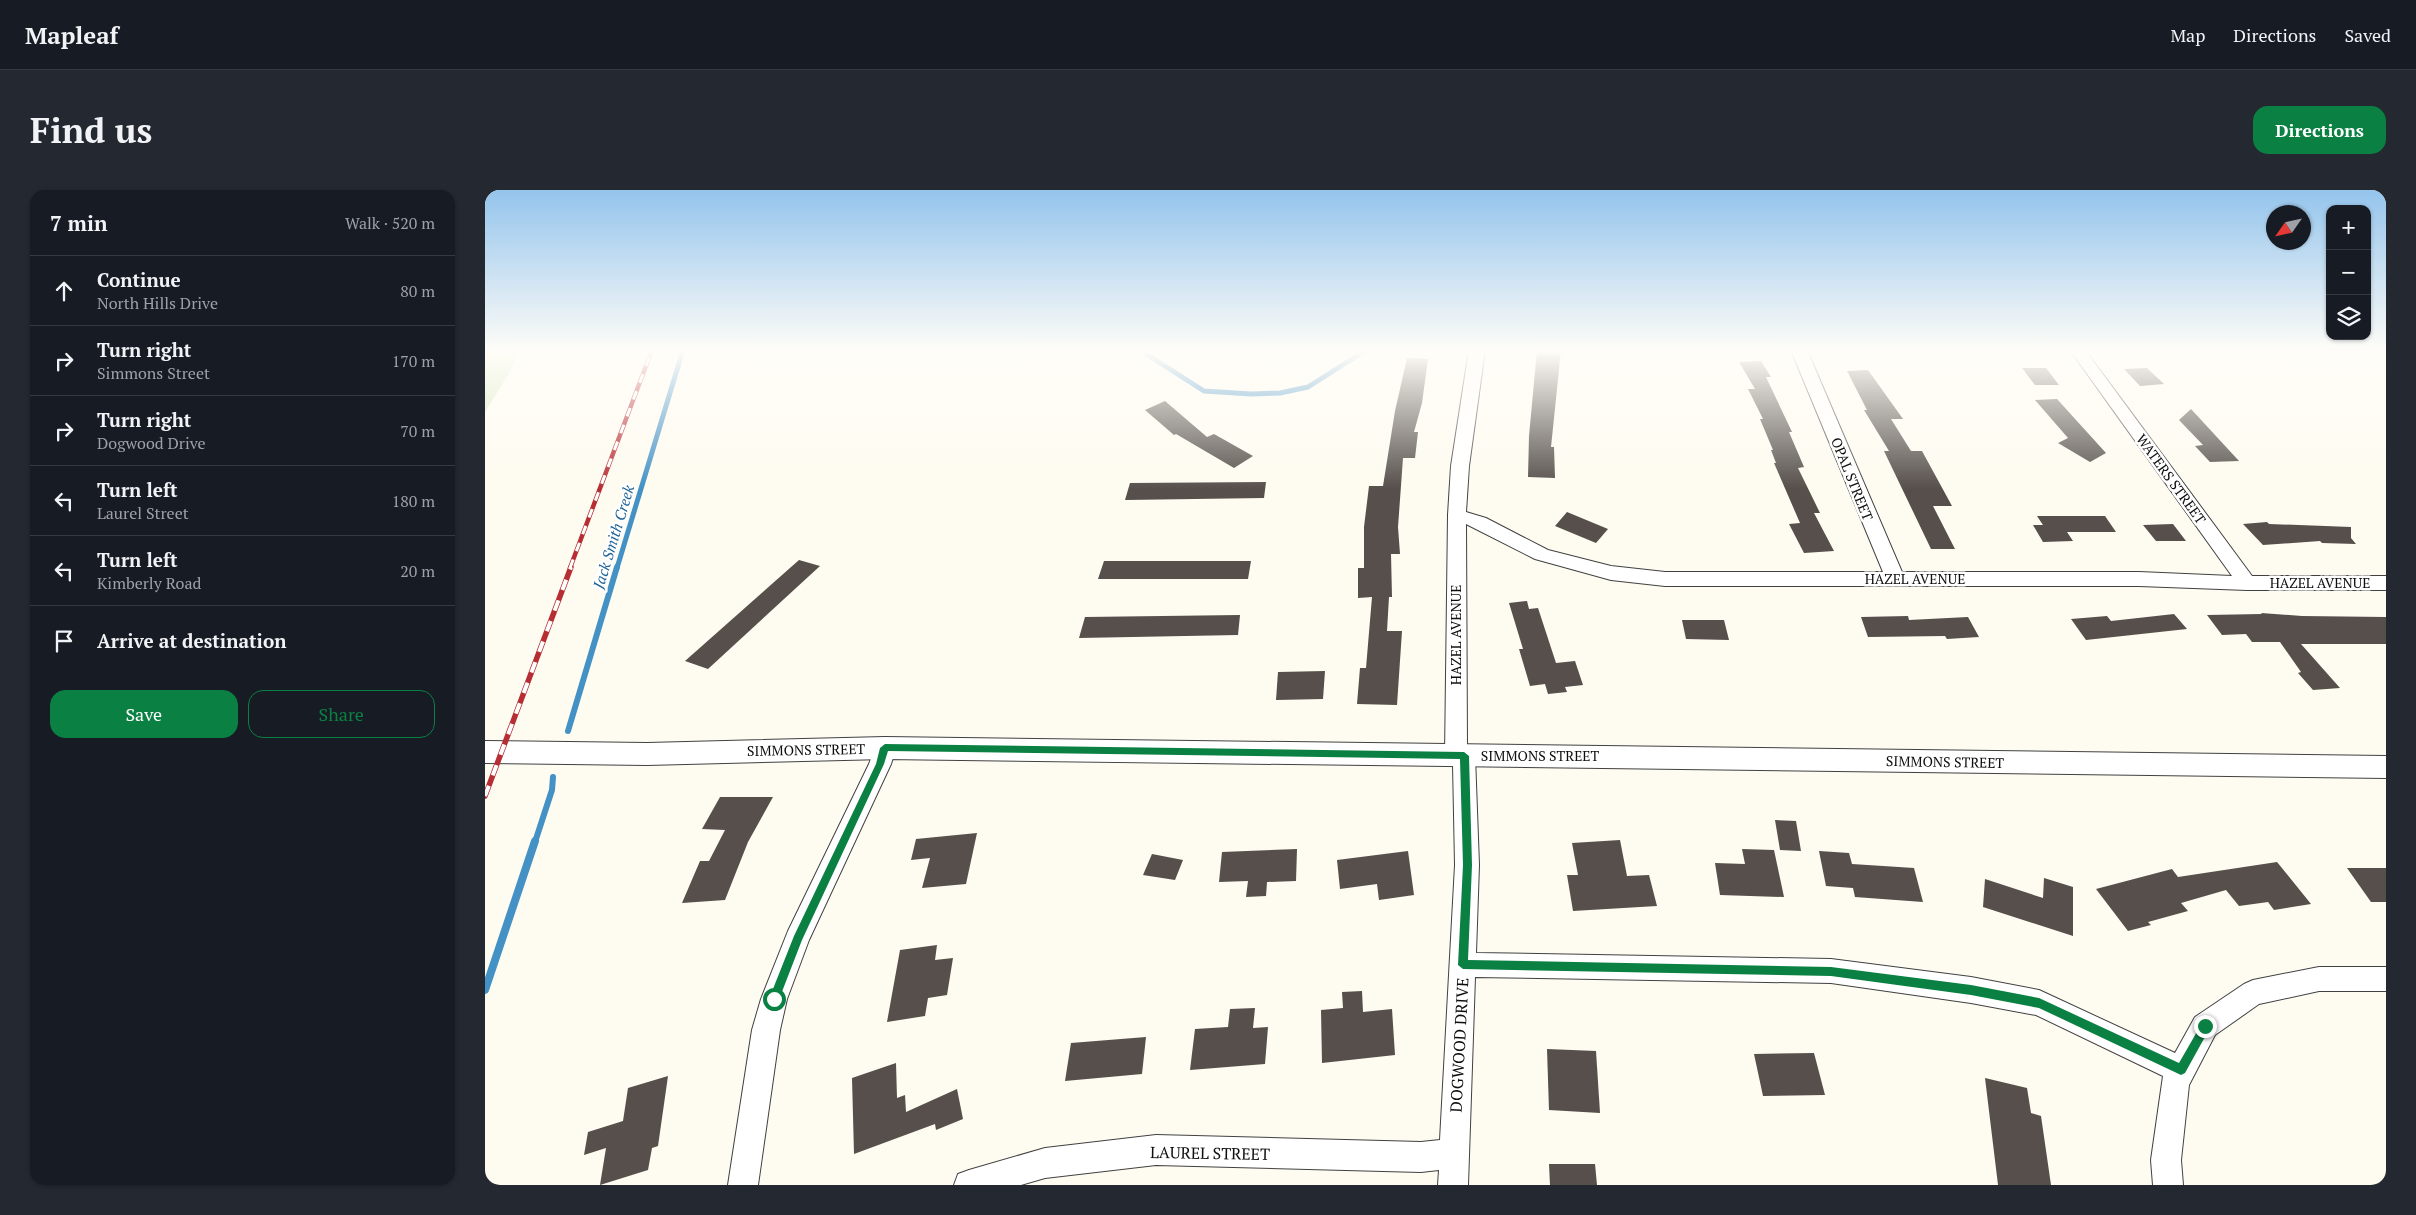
<!DOCTYPE html>
<meta charset="utf-8">
<style>
:root{--surface:#171b24;--page:#242831;--text:#f1f3f6;--muted:#9ea1a6;--line:#363941;--accent:#0b8043}
body{margin:0;font-family:"PT Serif",serif;background:var(--page);color:var(--text)}
.controls{position:absolute;right:15px;top:15px;display:grid;overflow:hidden;border-radius:10px;box-shadow:0 1px 4px #0004}
.controls button{width:45px;height:45px;display:grid;place-items:center;padding:0;border:0;border-bottom:1px solid var(--line);background:var(--surface);color:var(--text);font:25px sans-serif}
.compass{position:absolute;left:1781px;top:15px;width:45px;height:45px;border-radius:50%;background:var(--surface);box-shadow:0 1px 4px #0004;rotate:236deg}
.stop{position:absolute;width:15px;height:15px;margin:-11px;border:4px solid #0b8043;border-radius:50%;background:#fff}
.stop.end{background:#0b8043;border-color:#fff;box-shadow:0 1px 5px #0008}
.list{margin:0;padding:0;list-style:none}
h2{display:flex;justify-content:space-between;align-items:center;height:65px;margin:0;padding:0 20px;font-size:21px}
h2 small{font-size:16px;font-weight:400;color:var(--muted)}
.list li{display:grid;grid-template-columns:32px 1fr auto;gap:15px;align-items:center;box-sizing:border-box;height:70px;padding:0 20px;border-top:1px solid var(--line)}
.list b{display:block;font-size:19px;white-space:nowrap}
.list p{margin:0;font-size:16px;white-space:nowrap;color:var(--muted)}
.list em{font-size:16px;font-style:normal;color:var(--muted)}
.actions{display:flex;gap:10px;padding:15px 20px}
.actions a{flex:1;padding:11px 0;border:1px solid var(--accent);border-radius:15px;text-align:center;font-size:18px;color:var(--accent)}
.actions .main{background:var(--accent);color:#fff}
.icon{flex:none;width:28px;height:28px;fill:none;stroke:currentColor;stroke-width:2;stroke-linecap:round;stroke-linejoin:round}
.map{position:relative;flex:none;width:1901px;height:995px;overflow:hidden;border-radius:15px}
header{display:flex;align-items:center;gap:30px;box-sizing:border-box;height:70px;padding:0 25px;background:var(--surface);border-bottom:1px solid var(--line)}
header strong{font-size:24px}
nav{display:flex;gap:28px;margin-inline-start:auto;font-size:18px}
.intro{display:flex;align-items:center;justify-content:space-between;box-sizing:border-box;height:120px;padding:0 30px}
h1{margin:0;font-size:35px}
.button{padding:12px 22px;border-radius:15px;background:var(--accent);color:#fff;font-size:18px;font-weight:700}
main{display:flex;gap:30px;padding:0 30px}
aside{flex:1;background:var(--surface);border-radius:15px;box-shadow:0 1px 4px #0004}
.map>svg:first-child{display:block}
</style>
<header>
<strong>Mapleaf</strong>
<nav><a>Map</a><a>Directions</a><a>Saved</a></nav>
</header>
<div class="intro"><h1>Find us</h1><a class="button">Directions</a></div>
<main>
<aside>
<h2>7 min<small>Walk · 520 m</small></h2>
<ul class="list">
<li><svg class="icon" aria-label="ahead" viewBox="0 0 24 24"><path d="M12 20V5M6 11l6-6 6 6"/></svg><div><b>Continue</b><p>North Hills Drive</p></div><em>80 m</em></li>
<li><svg class="icon" aria-label="right" viewBox="0 0 24 24"><path d="M7 20v-9h11M14 6l5 5-5 5"/></svg><div><b>Turn right</b><p>Simmons Street</p></div><em>170 m</em></li>
<li><svg class="icon" aria-label="right" viewBox="0 0 24 24"><path d="M7 20v-9h11M14 6l5 5-5 5"/></svg><div><b>Turn right</b><p>Dogwood Drive</p></div><em>70 m</em></li>
<li><svg class="icon" aria-label="left" viewBox="0 0 24 24"><path d="M17 20v-9H6M10 6l-5 5 5 5"/></svg><div><b>Turn left</b><p>Laurel Street</p></div><em>180 m</em></li>
<li><svg class="icon" aria-label="left" viewBox="0 0 24 24"><path d="M17 20v-9H6M10 6l-5 5 5 5"/></svg><div><b>Turn left</b><p>Kimberly Road</p></div><em>20 m</em></li>
<li><svg class="icon" aria-label="arrive" viewBox="0 0 24 24"><path d="M6 21V4h12l-3 4 3 4H6"/></svg><div><b>Arrive at destination</b></div></li>
</ul>
<div class="actions"><a class="main">Save</a><a>Share</a></div>
</aside>
<div class="map">
<svg width="1901" height="995" viewBox="0 0 1901 995">
<rect width="100%" height="100%" fill="#fefbf0"/>
<path fill="#d2e7bb" d="M0,160H35L23,185L0,222Z"/>
<g fill="none" stroke-linecap="round" stroke-linejoin="round">
<g stroke="#4391c5" stroke-width="5">
<path d="M655,160L719,201L766,204L795,203L823,197L881,160"/>
<path d="M132,378L198,160"/>
</g>
<g stroke="#4391c5" stroke-width="6">
<path d="M83,541L132,377"/>
<path d="M50,652L67,600L68,587"/>
</g>
<path stroke="#4391c5" stroke-width="8" d="M0,800L50,651"/>
</g>
<g fill="#564f4b">
<path d="M1052,160H1076L1066,257H1069L1070,288L1043,287L1044,246Z"/>
<path d="M922,168L943,169L937,213L929,242H933L930,268H918L913,337L915,364H906L907,407H904L902,441H917L912,515L872,514L875,478H881L887,407L873,408V378H879V337L884,296H898L910,221Z"/>
<path d="M1276,171L1286,187H1281L1307,242H1304L1319,277L1313,278L1335,323H1329L1349,361L1319,363L1304,334L1315,333L1289,273H1291L1286,260H1288L1275,229H1278L1263,199H1270L1254,172Z"/>
<path d="M1537,178H1561L1574,195H1550Z"/>
<path d="M1662,178L1679,194L1655,196L1639,179Z"/>
<path d="M1383,180L1418,229H1406L1426,261H1437L1467,316H1448L1470,359H1446L1399,261H1404L1379,220H1382L1362,181Z"/>
<path d="M1572,209L1621,263L1605,272L1573,253L1583,248L1550,210Z"/>
<path d="M680,211L722,247L729,244L768,266L749,278L691,244L689,245L660,220Z"/>
<path d="M1706,219L1754,271L1725,272L1710,256L1718,255L1694,230Z"/>
<path d="M781,292L779,308L640,310L645,293Z"/>
<path d="M1082,322L1123,339L1111,353L1070,336Z"/>
<path d="M1552,326H1620L1631,342H1582L1588,351L1558,352L1548,335H1558Z"/>
<path d="M1782,332L1784,334L1866,337V348L1871,354L1837,353L1835,351L1778,355L1758,334Z"/>
<path d="M1688,334L1701,351H1671L1658,335Z"/>
<path d="M314,370L335,376L223,479L200,471Z"/>
<path d="M619,371H766L763,389H613Z"/>
<path d="M1042,411L1044,419L1053,418L1071,473L1090,471L1098,495L1080,497L1082,502L1063,504L1060,494L1045,496L1034,459H1038L1024,413Z"/>
<path d="M1776,423L1817,426L1901,427V454H1816L1855,498L1828,500L1813,483L1816,482L1795,452H1767L1761,444L1737,445L1722,425L1777,424Z"/>
<path d="M1689,424L1702,439L1601,450L1586,429L1622,426L1626,431Z"/>
<path d="M755,425L753,445L594,448L600,427Z"/>
<path d="M1423,426L1424,430L1483,427L1494,447L1462,449L1460,446L1383,447L1376,427Z"/>
<path d="M1197,430H1239L1244,450L1201,449Z"/>
<path d="M840,481L838,509L791,510L793,482Z"/>
<path d="M235,607H288L263,652L240,710L197,713L215,671H224L240,640L217,639Z"/>
<path d="M1290,630L1311,631L1316,661L1295,660Z"/>
<path d="M492,643L481,694L437,698L445,668L426,670L431,649Z"/>
<path d="M1135,650L1142,686L1164,685L1172,716L1088,721L1082,685H1093L1087,653Z"/>
<path d="M812,659L811,691L782,692L781,706L761,707L763,691L734,692L737,662Z"/>
<path d="M1257,659L1289,660L1299,707L1235,705L1230,673L1260,674Z"/>
<path d="M923,661L929,705L894,710L892,694L855,699L852,670Z"/>
<path d="M1334,661L1364,663L1367,674L1429,678L1438,712L1370,707L1368,698L1341,696Z"/>
<path d="M667,664L698,670L690,690L658,685Z"/>
<path d="M1792,672L1826,714L1789,720L1783,712L1754,716L1741,700L1696,713L1703,721L1663,732L1666,735L1643,741L1611,699L1687,679L1693,687Z"/>
<path d="M1862,678H1901V712H1886Z"/>
<path d="M1559,688L1588,697V746L1498,717L1500,689L1558,708Z"/>
<path d="M452,755L450,770L468,768L462,805L443,808L440,826L402,832L415,760Z"/>
<path d="M877,801L878,822L907,819L910,865L837,873L836,820L858,818L857,802Z"/>
<path d="M770,818L768,838L783,837L780,874L705,880L710,839L743,837L745,819Z"/>
<path d="M661,847L657,884L580,891L586,853Z"/>
<path d="M1062,859L1111,861L1115,923L1064,920Z"/>
<path d="M1329,863L1340,905L1278,906L1269,864Z"/>
<path d="M411,873L412,908L420,905L421,922L472,899L478,929L451,940L450,934L369,964L367,888Z"/>
<path d="M183,886L173,956L167,958L163,980L115,995L121,958L99,965L103,942L138,931L143,898Z"/>
<path d="M1500,888L1542,898L1546,923L1556,926L1566,995H1513Z"/>
<path d="M1064,974H1110L1112,995H1065Z"/>
</g>
<g fill="none" stroke-linecap="round" stroke-linejoin="round">
<g stroke="#414141" stroke-width="2">
<g id="minor">
<path d="M984,160H1000L984,276L981,322L1001,328L1063,360L1126,376L1180,382H1398L1306,160H1322L1417,382H1654L1747,386L1585,160H1600L1767,386H1901V400H1762L1654,396H1180L1126,390L1050,369L981,334L982,558L987,560L990,566L994,675L991,763L1346,769L1486,787L1554,800L1690,863L1710,827L1759,794L1768,790L1834,777H1901V801H1834L1774,814L1730,845L1704,895L1696,970L1698,995H1668L1666,970L1678,886L1551,825L1486,813L1346,793L990,787L983,995H953L954,980L936,982L671,975L560,988L536,995H469L473,984L484,980L560,958L671,945L936,952L955,950L970,675L968,574L963,572L960,566L963,325L966,276Z"/>
<path d="M400,549L408,552L411,558L406,574L324,750L302,809L295,840L273,995H243L267,840L276,809L303,741L384,574L392,552Z"/>
</g>
</g>
<g stroke="#414141" stroke-width="2">
<path id="tertiary" d="M400,547L1901,566V588L400,569L162,575L0,573V551L162,553Z"/>
</g>
<use href="#minor" fill="#fff" fill-rule="evenodd"/>
<use href="#tertiary" fill="#fff" fill-rule="evenodd"/>
<g stroke="#b62e34" stroke-width="4.5">
<path id="rail-far1" d="M85,378L167,160"/>
</g>
<g stroke="#b62e34" stroke-width="5.5">
<path id="rail" d="M0,606L86,377"/>
</g>
<use href="#rail-far1" stroke="#fff" stroke-width="3" stroke-dasharray="9" stroke-linecap="butt"/>
<use href="#rail" stroke="#fff" stroke-width="4" stroke-dasharray="11" stroke-linecap="butt"/>
</g>
<linearGradient id="sky" x2="0" y2="1"><stop stop-color="#94c4ec"/><stop offset="0.54" stop-color="#fffdf8"/><stop offset="1" stop-color="#fffdf8" stop-opacity="0"/></linearGradient>
<rect width="1901" height="299" fill="url(#sky)"/>
<path fill="#0b8043" d="M400,554L979,562L984,566L987,675L983,770L1346,777L1486,795L1554,808L1694,873L1717,833L1720,831L1726,836L1700,883L1696,885L1554,818L1486,805L1346,786L978,779L973,775L978,675L975,569L403,561L399,574L317,750L293,812H286L284,809L309,746L391,574L395,558Z"/>
<g text-anchor="middle" stroke-width="5" stroke-linejoin="round" paint-order="stroke">
<g font-size="14" fill="#0e0e0e" stroke="#fff">
<text transform="translate(1367 289) rotate(68)" y="5">OPAL STREET</text>
<text transform="translate(1686 289) rotate(54)" y="5">WATERS STREET</text>
<text x="1430" y="394">HAZEL AVENUE</text>
<text x="1835" y="398">HAZEL AVENUE</text>
<text transform="translate(971 445) rotate(-90)" y="5">HAZEL AVENUE</text>
<text transform="translate(321 560) rotate(-1)" y="5">SIMMONS STREET</text>
<text x="1055" y="571">SIMMONS STREET</text>
<text transform="translate(1460 572) rotate(1)" y="5">SIMMONS STREET</text>
</g>
<g font-size="15" font-style="italic" fill="#1e6398" stroke="#fff">
<text transform="translate(129 347) rotate(-73)" y="5">Jack Smith Creek</text>
</g>
<g font-size="16" fill="#0e0e0e" stroke="#fff">
<text transform="translate(974 855) rotate(-87)" y="6">DOGWOOD DRIVE</text>
<text transform="translate(725 963) rotate(1)" y="6">LAUREL STREET</text>
</g>
</g>
</svg>
<div class="controls">
<button>+</button>
<button>−</button>
<button><svg class="icon" aria-label="layers" viewBox="0 0 24 24"><path d="M12 4l9 5-9 5-9-5zM3 14l9 5 9-5"/></svg></button>
</div>
<svg class="compass" viewBox="-18 -18 36 36"><path d="M0-13l5 13h-10z" fill="#e53935"/><path d="M0 13l5-13h-10z" fill="#9ea1a6"/></svg>
<div class="stop" style="left:289px;top:809px"></div>
<div class="stop end" style="left:1720px;top:836px"></div>
</div>
</main>
